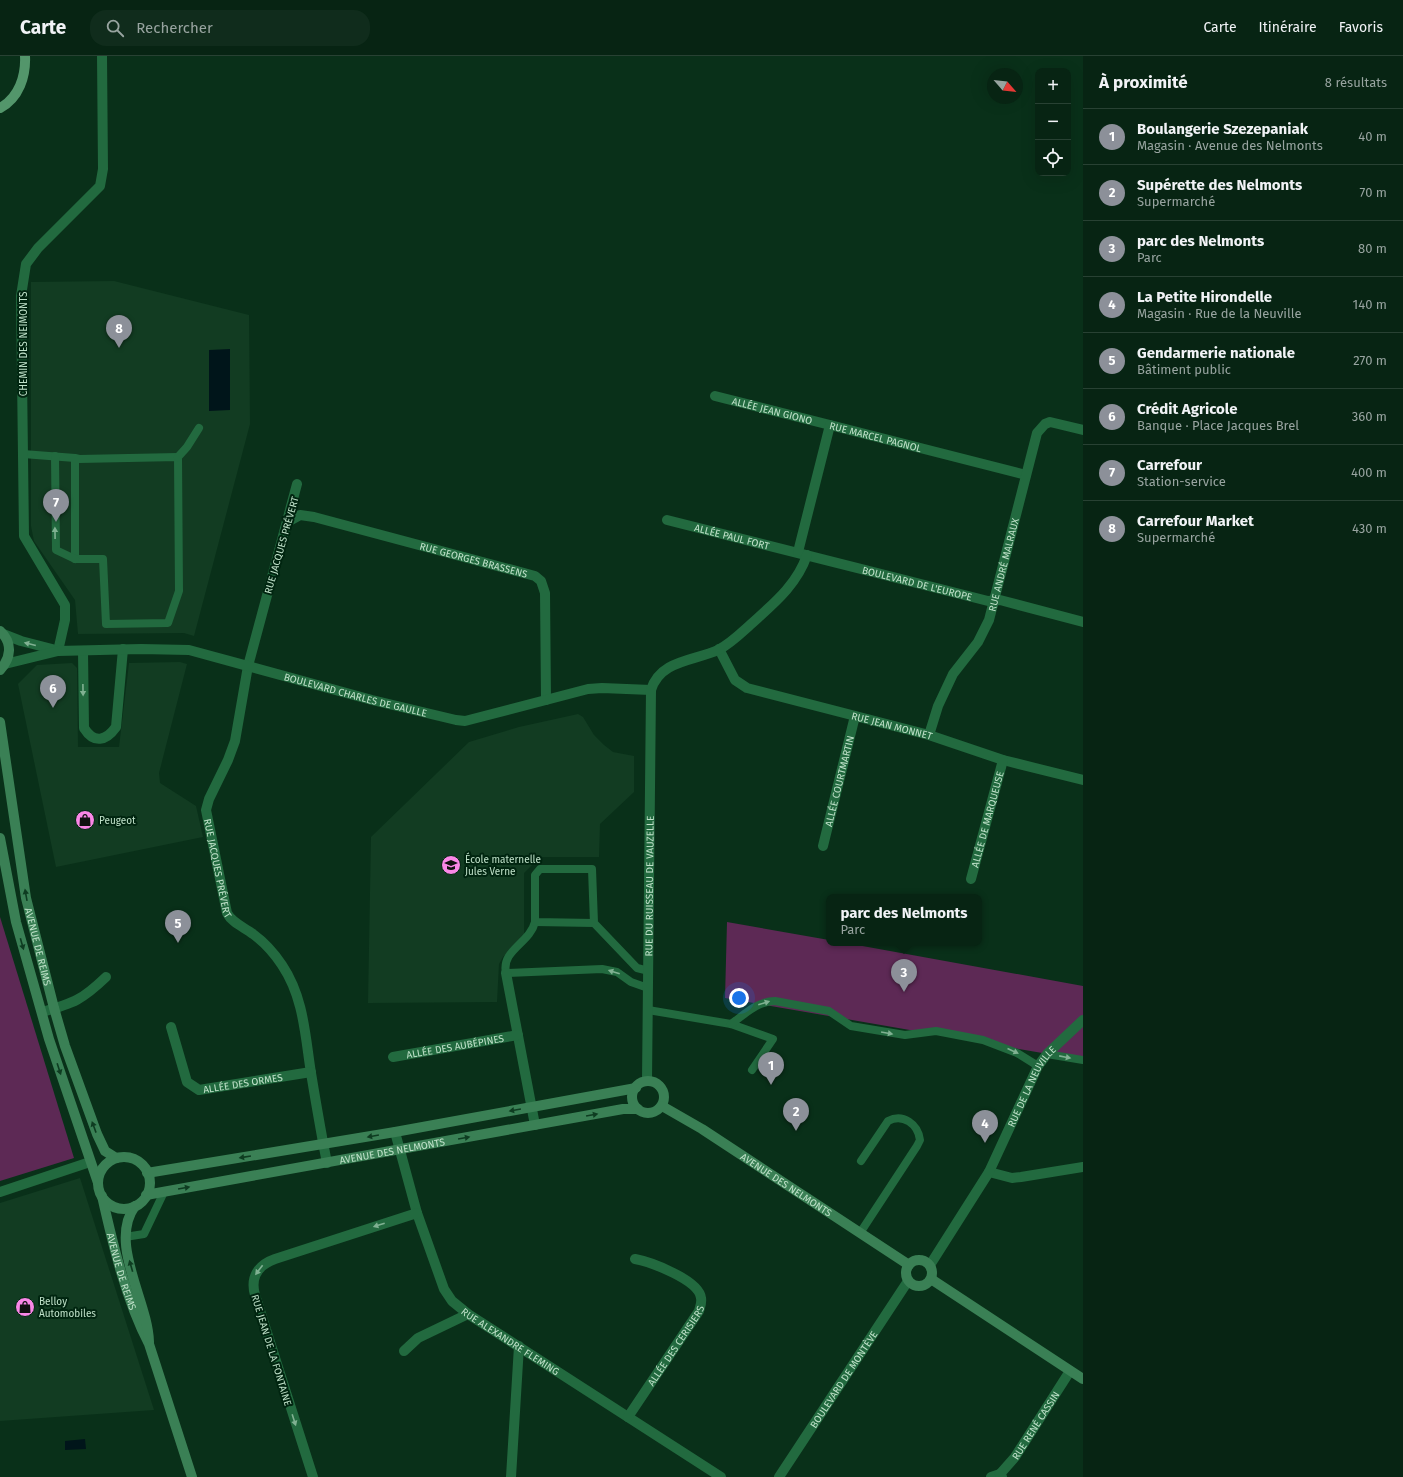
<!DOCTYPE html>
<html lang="fr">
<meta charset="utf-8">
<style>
:root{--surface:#072413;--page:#102c1c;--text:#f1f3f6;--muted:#98a4a0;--line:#284133;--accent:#8c9099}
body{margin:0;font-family:"Fira Sans",sans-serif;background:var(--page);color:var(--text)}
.controls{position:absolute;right:12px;top:12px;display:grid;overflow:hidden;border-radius:8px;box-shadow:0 4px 16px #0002}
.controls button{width:36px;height:36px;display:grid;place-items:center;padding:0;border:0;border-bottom:1px solid var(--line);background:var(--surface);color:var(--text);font:20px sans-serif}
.compass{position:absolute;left:987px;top:12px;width:36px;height:36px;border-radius:50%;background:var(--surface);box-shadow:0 4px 16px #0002;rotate:118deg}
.you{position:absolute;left:739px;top:942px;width:14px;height:14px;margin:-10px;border:3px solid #fff;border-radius:50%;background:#1a73e8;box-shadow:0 0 0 6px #1a73e833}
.badge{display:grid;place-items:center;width:26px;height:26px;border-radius:50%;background:var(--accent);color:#fff;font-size:13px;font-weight:700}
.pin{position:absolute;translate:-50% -33px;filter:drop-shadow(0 1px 2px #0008)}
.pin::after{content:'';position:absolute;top:21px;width:14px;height:12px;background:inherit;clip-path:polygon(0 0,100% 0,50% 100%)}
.popup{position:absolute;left:826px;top:838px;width:156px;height:52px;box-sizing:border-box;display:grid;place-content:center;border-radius:8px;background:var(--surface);filter:drop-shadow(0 1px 3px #0005);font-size:13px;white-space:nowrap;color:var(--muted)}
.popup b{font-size:15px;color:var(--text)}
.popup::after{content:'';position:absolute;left:50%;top:100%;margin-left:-8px;border:8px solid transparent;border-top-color:var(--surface)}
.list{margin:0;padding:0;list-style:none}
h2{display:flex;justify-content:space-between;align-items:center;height:52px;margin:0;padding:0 16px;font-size:17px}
h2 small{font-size:13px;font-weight:400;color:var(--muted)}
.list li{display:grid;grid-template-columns:26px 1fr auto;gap:12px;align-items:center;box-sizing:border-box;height:56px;padding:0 16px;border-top:1px solid var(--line)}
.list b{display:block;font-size:15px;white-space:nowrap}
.list p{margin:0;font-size:13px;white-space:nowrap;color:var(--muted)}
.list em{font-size:13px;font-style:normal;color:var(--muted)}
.icon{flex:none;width:22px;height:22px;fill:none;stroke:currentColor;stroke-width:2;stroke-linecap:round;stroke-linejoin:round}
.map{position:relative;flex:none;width:1083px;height:1421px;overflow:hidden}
header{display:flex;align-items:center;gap:24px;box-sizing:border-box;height:56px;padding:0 20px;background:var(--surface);border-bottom:1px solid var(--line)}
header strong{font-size:19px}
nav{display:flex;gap:22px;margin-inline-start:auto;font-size:14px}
.search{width:280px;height:36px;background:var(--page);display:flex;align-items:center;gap:10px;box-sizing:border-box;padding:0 14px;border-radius:16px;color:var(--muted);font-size:15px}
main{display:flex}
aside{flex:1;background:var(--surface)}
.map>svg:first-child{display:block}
</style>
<header>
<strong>Carte</strong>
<div class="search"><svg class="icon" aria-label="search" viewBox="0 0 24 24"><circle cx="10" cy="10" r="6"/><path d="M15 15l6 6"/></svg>Rechercher</div>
<nav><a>Carte</a><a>Itinéraire</a><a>Favoris</a></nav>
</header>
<main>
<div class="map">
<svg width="1083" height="1421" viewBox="0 0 1083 1421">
<rect width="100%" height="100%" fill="#093019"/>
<g fill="#123c22">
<path d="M114,225L249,259L250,368L194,580L184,577L78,578L75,544L34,485L31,470V226Z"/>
<path d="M180,606L187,608L159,717L160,727L196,750L203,781L56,811L18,628L37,609L72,607L77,612L78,691H119L129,607Z"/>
<path d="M578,658L583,661L594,679L604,689L613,696L634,700V736L600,768L599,801H540L524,817V879L503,901L499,908L497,946L368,947L371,781L469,686L519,671Z"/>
<path d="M80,1122L154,1354L0,1365V1147Z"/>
</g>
<g fill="#5d2955">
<path d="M0,861L74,1102L0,1125Z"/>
<path d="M727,866L829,884V887H846L1083,930V1004L725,942Z"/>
</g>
<g fill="#00151a">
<path d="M230,293V354L209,355V294Z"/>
<path d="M85,1383L86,1393L65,1394V1385Z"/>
</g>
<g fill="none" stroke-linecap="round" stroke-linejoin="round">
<g stroke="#226a3f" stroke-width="8">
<path d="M23,398L75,402L79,403L178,401L179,535L168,567L106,568L103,503H75V402"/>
<path d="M55,400L56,494L75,503"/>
<path d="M178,401L187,391L199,372"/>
<path d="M535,866C530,887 501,894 506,917L602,913L617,916L631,926L648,932"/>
<path d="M594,867L535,866V819L540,813H592L594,867L637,912L649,915"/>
<path d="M648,954L731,968L773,983L752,1014"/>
<path d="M731,968C745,958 758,945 775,945L829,955L851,970L905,979L936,975L983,984L1017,997L1038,1010"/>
<path d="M1047,998L1083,1004"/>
<path d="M860,1177L917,1090L920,1084C918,1068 903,1057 888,1065L861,1105"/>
<path d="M125,1181L144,1178L164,1136"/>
</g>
<g stroke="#226a3f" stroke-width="10">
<path id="s1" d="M715,340L830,369"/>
<path id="s2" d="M297,428L248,610L235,685L228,704L209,743L206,754L227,857C232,867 244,871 253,878C264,886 274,897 282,909C304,942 305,979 311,1017C316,1047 321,1077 327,1107"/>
<path id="s3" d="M667,464L988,545L1000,544L1083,566"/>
<path id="s4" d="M289,465L300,459L314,461L535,520L541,525L545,537L546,644"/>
<path id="s5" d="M798,496L830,369L1026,419"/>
<path d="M3,578L21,585L56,594"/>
<path id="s6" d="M719,593L735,624L747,632L929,679L1003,704L1083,724"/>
<path d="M58,595L65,564V549L24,480L21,240L26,208L38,192L100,130L103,113L102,0"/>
<path d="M83,595L84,672C94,688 106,685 116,671L123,593"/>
<path id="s7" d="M5,608L58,595L141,593L189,594L372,644L456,664L465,665L588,633L602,632L651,634"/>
<path id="s8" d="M929,679L938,650L953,618L978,586L989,564L1037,377L1045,368L1050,366L1083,374"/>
<path id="s9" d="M823,790L855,660"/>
<path id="s10" d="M971,823L1003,704"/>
<path d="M506,917L535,1069"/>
<path d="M42,956C74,947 82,944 106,921"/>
<path id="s11" d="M171,971L187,1026L199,1034L311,1016"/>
<path id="s12" d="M393,1001L518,979"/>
<path id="s13" d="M647,1025L651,634C660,604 694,605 718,594C730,588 740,578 750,569C773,548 797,529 807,499"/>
<path id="s14" d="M395,1076L417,1157L444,1233L452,1245L468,1258L721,1421"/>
<path d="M989,1116L1012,1122L1021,1121L1083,1111"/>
<path d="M0,1136L90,1106"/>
<path id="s15" d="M930,1209L989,1116L1038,1010L1047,998L1083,964"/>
<path d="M404,1295L418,1282L468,1258"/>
<path id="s16" d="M628,1361L699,1255C700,1251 702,1247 701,1242C699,1224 651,1206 635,1203"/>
<path d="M313,1421L255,1239C250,1221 258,1209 275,1203L417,1157"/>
<path d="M511,1421L519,1290"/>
<path id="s17" d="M779,1421L908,1225"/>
<path d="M991,1421L1000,1418"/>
<path id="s18" d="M1002,1421L1000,1418L1015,1401L1070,1315"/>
</g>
<g stroke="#3a8055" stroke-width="10">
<path d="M0,575C13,587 11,602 0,614"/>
<path id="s19" d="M0,666L26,842L54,952L65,990L97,1078L105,1095L116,1102"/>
<path d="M0,782L16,866L49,983L98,1127"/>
<circle cx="648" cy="1041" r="16"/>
<path id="s20" d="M662,1050L702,1073L909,1209"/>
<circle cx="124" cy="1127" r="26"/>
<path d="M147,1117L395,1076L636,1032"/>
<path id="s21" d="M146,1139L623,1053H638"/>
<path id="s22" d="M102,1140C113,1189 126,1244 149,1288L192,1421"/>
<path d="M135,1150C108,1187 148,1245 149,1286"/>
<circle cx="919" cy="1217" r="13"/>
<path d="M931,1223L1083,1323"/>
</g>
<path stroke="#53966b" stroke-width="10" d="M0,52C19,42 26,20 25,0"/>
</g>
<defs><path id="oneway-solid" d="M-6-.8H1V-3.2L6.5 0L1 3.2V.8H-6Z"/></defs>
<g fill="#80b192">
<use href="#oneway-solid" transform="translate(55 477) rotate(-91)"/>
<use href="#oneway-solid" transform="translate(30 588) rotate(-166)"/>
<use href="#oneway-solid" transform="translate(83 634) rotate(89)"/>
<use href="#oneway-solid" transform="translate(614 916) rotate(-163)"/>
<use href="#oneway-solid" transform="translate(764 947) rotate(-17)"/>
<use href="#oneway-solid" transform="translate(887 977) rotate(10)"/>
<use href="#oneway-solid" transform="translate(1013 995) rotate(24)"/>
<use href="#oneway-solid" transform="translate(1065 1001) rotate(11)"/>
<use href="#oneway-solid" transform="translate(379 1169) rotate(162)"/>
<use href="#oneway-solid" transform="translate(259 1214) rotate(127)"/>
<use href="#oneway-solid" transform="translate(294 1364) rotate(72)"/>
</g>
<g fill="#0e3c21">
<use href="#oneway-solid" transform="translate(26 839) rotate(-100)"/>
<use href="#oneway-solid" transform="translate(22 888) rotate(74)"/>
<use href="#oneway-solid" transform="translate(59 1013) rotate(72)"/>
<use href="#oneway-solid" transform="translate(515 1054) rotate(170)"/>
<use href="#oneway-solid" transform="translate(592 1059) rotate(-10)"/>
<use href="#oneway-solid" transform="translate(94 1071) rotate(-110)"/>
<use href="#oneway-solid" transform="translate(373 1080) rotate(170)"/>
<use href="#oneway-solid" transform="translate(464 1082) rotate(-10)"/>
<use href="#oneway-solid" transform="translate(245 1101) rotate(171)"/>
<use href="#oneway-solid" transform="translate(184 1132) rotate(-10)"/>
<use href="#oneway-solid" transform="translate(131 1210) rotate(-106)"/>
</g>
<defs>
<g id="shop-disc" transform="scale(1)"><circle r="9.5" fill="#fa87e7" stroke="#002510"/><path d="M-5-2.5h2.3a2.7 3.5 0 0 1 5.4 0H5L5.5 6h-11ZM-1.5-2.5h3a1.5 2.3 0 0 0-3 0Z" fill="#111"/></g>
<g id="school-disc" transform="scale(1)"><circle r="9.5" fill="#fa87e7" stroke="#002510"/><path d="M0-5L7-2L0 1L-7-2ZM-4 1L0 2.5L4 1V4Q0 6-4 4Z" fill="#111"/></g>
</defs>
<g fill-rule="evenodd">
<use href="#shop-disc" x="85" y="764"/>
<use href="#school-disc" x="451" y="809"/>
<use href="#shop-disc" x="25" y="1251"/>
</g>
<g text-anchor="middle" stroke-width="4" stroke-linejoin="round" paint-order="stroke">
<g font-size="10" fill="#bfe1c9" stroke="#002510">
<text transform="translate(23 288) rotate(-90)" y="4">CHEMIN DES NEIMONTS</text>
<text dy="4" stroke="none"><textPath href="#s1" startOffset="59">ALLÉE JEAN GIONO</textPath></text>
<text dy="4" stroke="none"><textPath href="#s5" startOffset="178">RUE MARCEL PAGNOL</textPath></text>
<text dy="4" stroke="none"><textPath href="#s3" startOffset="67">ALLÉE PAUL FORT</textPath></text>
<text transform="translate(281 489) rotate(-74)" y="4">RUE JACQUES PRÉVERT</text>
<text dy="4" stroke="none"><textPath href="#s4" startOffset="192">RUE GEORGES BRASSENS</textPath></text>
<text dy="4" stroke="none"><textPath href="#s8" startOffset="188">RUE ANDRÉ MALRAUX</textPath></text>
<text dy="4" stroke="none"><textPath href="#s3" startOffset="258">BOULEVARD DE L'EUROPE</textPath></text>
<text dy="4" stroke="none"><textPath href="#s7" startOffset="358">BOULEVARD CHARLES DE GAULLE</textPath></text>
<text dy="4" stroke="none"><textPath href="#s6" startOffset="199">RUE JEAN MONNET</textPath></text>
<text dy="4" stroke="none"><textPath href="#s9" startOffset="67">ALLÉE COURTMARTIN</textPath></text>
<text dy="4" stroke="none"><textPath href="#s10" startOffset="62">ALLÉE DE MARQUEUSE</textPath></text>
<text dy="4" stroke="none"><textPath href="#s2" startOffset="399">RUE JACQUES PRÉVERT</textPath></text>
<text dy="4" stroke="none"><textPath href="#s13" startOffset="195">RUE DU RUISSEAU DE VAUZELLE</textPath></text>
<text dy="4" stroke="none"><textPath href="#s19" startOffset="228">AVENUE DE REIMS</textPath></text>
<text dy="4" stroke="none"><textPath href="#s12" startOffset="63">ALLÉE DES AUBÉPINES</textPath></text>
<text dy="4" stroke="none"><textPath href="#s11" startOffset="116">ALLÉE DES ORMES</textPath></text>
<text dy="4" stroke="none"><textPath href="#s15" startOffset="206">RUE DE LA NEUVILLE</textPath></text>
<text dy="4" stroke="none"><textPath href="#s21" startOffset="250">AVENUE DES NELMONTS</textPath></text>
<text dy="4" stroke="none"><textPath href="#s20" startOffset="147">AVENUE DES NELMONTS</textPath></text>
<text dy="4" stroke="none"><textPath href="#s22" startOffset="78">AVENUE DE REIMS</textPath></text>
<text dy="4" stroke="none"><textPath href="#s14" startOffset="250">RUE ALEXANDRE FLEMING</textPath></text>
<text dy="4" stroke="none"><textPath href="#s16" startOffset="86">ALLÉE DES CERISIERS</textPath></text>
<text transform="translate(272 1294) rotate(73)" y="4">RUE JEAN DE LA FONTAINE</text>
<text dy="4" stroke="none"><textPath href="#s17" startOffset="117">BOULEVARD DE MONTÈVE</textPath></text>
<text dy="4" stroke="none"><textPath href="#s18" startOffset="64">RUE RENÉ CASSIN</textPath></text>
</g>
<g font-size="10" fill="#bfe1c9" stroke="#002510" text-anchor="start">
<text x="99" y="768">Peugeot</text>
<text x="465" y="807">École maternelle<tspan x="465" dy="12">Jules Verne</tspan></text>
<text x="39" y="1249">Belloy<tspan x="39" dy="12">Automobiles</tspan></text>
</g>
</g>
</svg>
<div class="controls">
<button>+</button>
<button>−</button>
<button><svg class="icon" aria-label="locate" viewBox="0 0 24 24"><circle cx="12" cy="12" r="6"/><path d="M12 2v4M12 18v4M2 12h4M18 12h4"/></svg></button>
</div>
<svg class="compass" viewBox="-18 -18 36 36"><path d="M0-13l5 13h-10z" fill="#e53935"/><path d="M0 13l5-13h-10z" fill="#98a4a0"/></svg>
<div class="you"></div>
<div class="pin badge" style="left:771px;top:1029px">1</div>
<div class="pin badge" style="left:796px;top:1075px">2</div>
<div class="pin badge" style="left:904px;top:936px">3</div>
<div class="popup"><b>parc des Nelmonts</b>Parc</div>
<div class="pin badge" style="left:985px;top:1087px">4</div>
<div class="pin badge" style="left:178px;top:887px">5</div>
<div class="pin badge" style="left:53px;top:652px">6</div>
<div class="pin badge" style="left:56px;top:466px">7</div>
<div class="pin badge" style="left:119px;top:292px">8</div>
</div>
<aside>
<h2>À proximité<small>8 résultats</small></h2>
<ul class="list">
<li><span class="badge">1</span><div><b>Boulangerie Szezepaniak</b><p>Magasin · Avenue des Nelmonts</p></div><em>40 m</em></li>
<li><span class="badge">2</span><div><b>Supérette des Nelmonts</b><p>Supermarché</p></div><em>70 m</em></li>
<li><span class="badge">3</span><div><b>parc des Nelmonts</b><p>Parc</p></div><em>80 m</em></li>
<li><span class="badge">4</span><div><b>La Petite Hirondelle</b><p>Magasin · Rue de la Neuville</p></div><em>140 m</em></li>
<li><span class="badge">5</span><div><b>Gendarmerie nationale</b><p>Bâtiment public</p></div><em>270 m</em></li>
<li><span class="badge">6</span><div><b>Crédit Agricole</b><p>Banque · Place Jacques Brel</p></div><em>360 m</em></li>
<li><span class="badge">7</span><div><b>Carrefour</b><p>Station-service</p></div><em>400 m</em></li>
<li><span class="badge">8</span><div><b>Carrefour Market</b><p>Supermarché</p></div><em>430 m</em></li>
</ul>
</aside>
</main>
